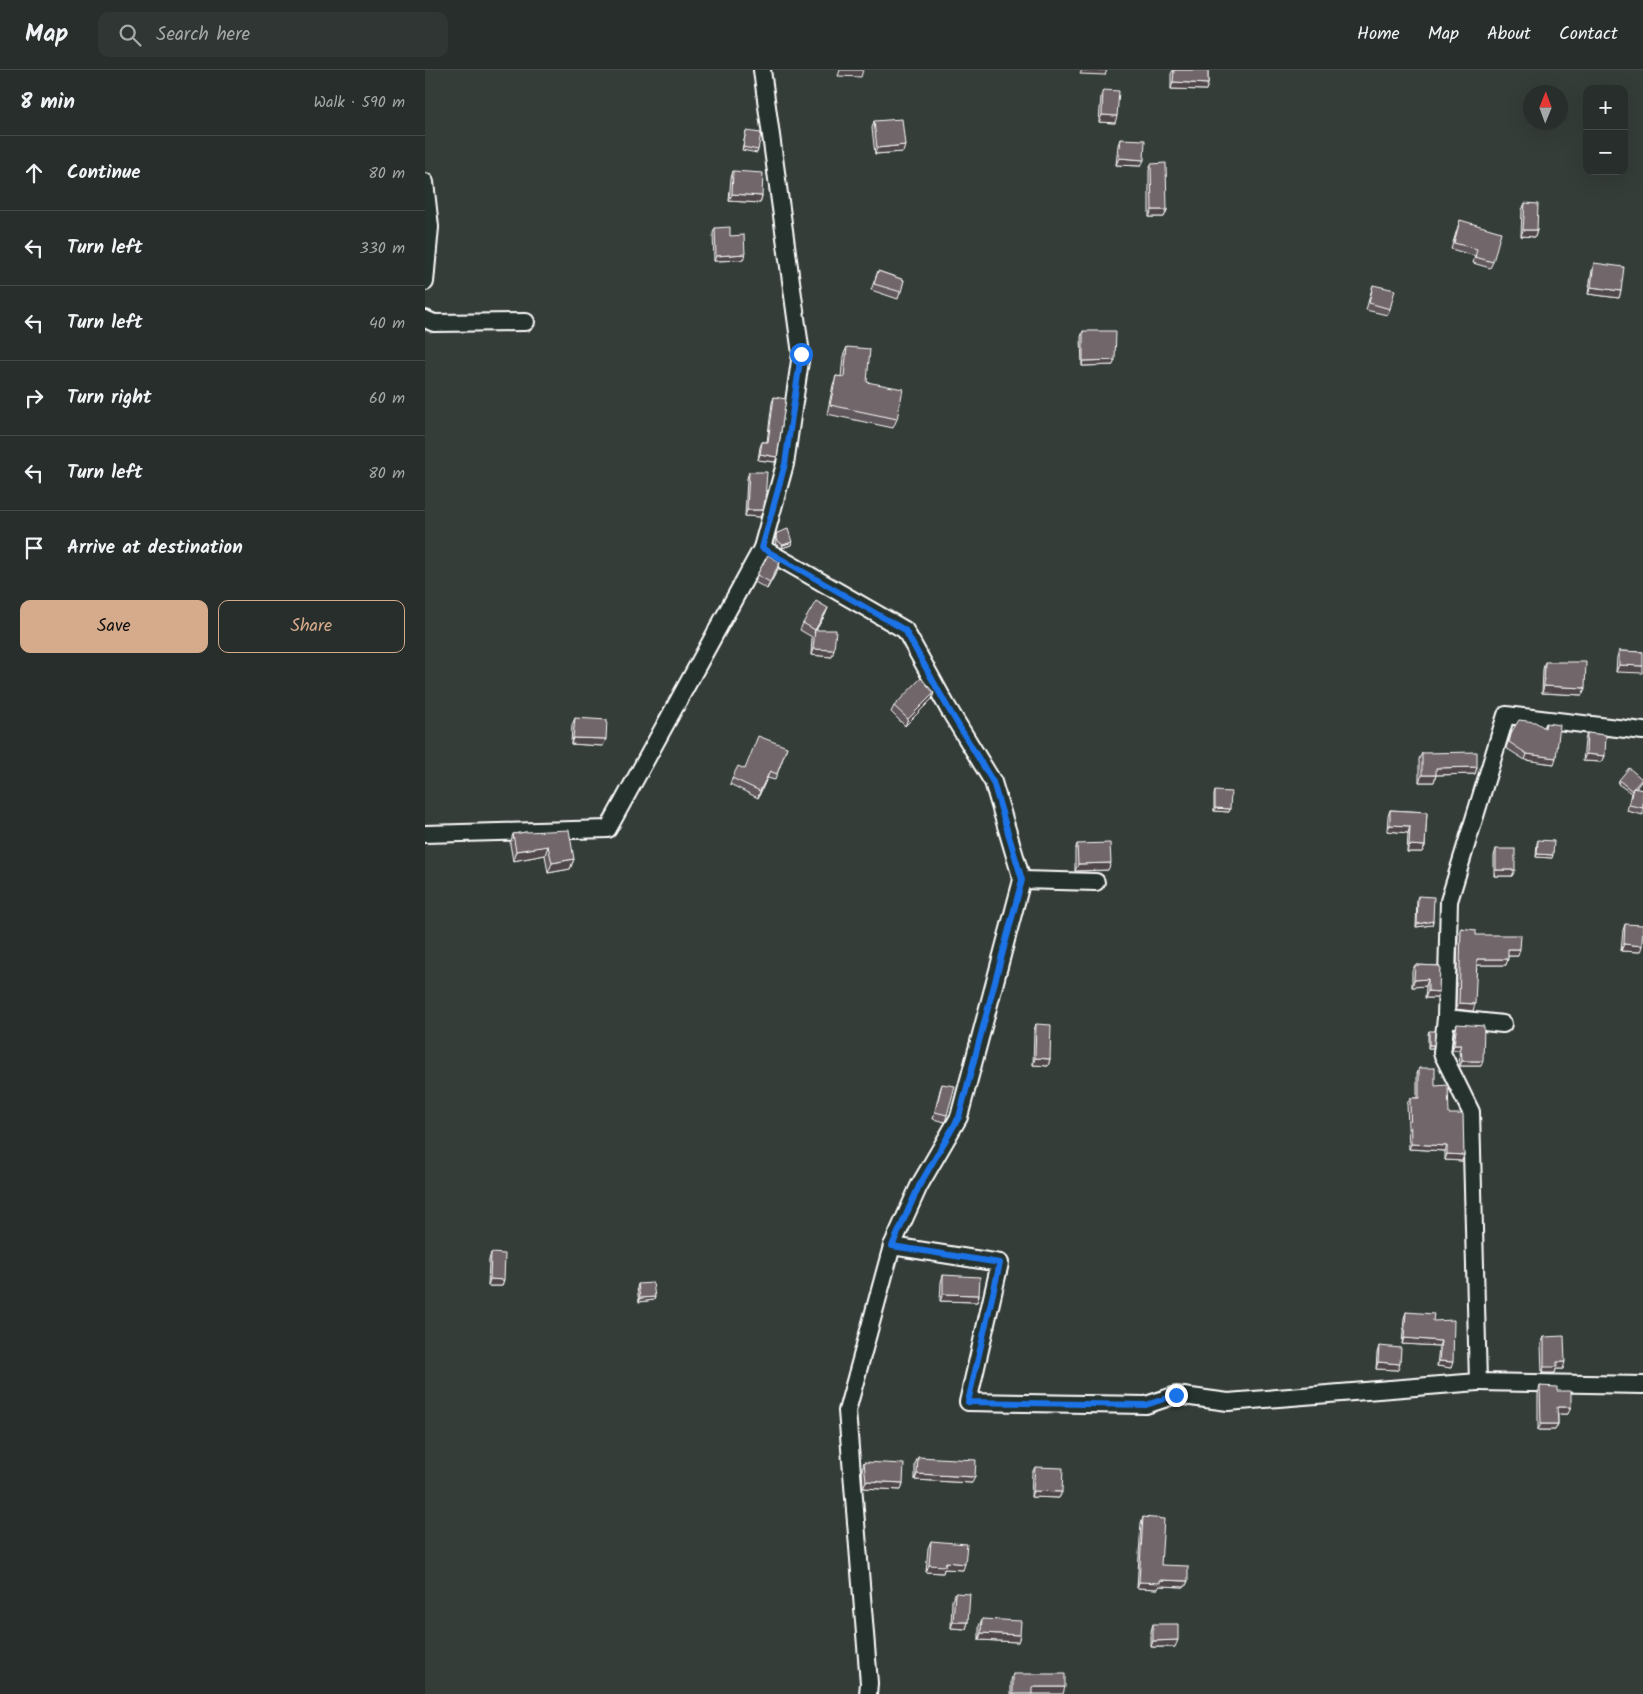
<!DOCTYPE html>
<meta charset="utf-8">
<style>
:root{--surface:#282e2b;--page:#303633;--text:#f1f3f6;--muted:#a5a8a9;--line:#444a47;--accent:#d6ab8b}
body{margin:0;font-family:Kalam,sans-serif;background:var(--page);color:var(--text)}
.controls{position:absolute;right:15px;top:15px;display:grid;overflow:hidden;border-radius:10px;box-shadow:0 5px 20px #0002}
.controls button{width:45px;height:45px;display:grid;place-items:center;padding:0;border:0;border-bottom:1px solid var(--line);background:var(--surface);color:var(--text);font:25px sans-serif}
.compass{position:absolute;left:1098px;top:15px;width:45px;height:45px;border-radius:50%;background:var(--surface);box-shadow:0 5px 20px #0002;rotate:1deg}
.stop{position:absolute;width:15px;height:15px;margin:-11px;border:4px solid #1a73e8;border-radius:50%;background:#fff}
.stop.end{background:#1a73e8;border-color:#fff;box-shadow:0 1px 5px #0008}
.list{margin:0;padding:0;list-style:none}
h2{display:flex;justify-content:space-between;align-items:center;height:65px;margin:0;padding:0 20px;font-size:21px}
h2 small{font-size:16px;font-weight:400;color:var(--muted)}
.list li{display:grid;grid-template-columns:32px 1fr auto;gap:15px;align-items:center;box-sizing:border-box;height:75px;padding:0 20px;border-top:1px solid var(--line)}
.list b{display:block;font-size:19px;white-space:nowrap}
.list em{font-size:16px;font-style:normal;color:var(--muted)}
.actions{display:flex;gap:10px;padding:15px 20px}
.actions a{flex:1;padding:11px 0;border:1px solid var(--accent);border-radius:10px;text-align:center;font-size:18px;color:var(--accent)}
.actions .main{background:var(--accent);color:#111}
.icon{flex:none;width:28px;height:28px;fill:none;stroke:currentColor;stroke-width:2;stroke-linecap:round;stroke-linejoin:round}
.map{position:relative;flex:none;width:1218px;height:1624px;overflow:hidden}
header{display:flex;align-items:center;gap:30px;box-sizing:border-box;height:70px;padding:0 25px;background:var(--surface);border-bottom:1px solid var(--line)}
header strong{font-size:24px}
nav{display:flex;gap:28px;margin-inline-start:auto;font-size:18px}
.search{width:350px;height:45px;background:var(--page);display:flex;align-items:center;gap:12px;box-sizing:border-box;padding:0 18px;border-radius:10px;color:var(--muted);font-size:19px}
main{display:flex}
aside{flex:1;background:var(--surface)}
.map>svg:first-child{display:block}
</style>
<header>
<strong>Map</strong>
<div class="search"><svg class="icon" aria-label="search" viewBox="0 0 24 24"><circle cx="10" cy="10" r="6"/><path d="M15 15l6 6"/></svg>Search here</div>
<nav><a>Home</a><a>Map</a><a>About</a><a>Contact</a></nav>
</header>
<main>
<aside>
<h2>8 min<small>Walk · 590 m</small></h2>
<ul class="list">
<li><svg class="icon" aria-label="ahead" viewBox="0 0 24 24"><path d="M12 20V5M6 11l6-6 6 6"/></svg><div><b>Continue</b></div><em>80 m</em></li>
<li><svg class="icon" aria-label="left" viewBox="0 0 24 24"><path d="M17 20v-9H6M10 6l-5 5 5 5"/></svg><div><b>Turn left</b></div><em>330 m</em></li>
<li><svg class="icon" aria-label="left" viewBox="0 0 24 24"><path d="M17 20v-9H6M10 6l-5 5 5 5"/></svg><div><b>Turn left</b></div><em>40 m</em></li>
<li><svg class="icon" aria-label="right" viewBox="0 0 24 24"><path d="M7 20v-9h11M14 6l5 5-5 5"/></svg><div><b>Turn right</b></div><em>60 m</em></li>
<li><svg class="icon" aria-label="left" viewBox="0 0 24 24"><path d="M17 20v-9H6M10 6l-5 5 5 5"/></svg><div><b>Turn left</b></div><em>80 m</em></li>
<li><svg class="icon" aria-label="arrive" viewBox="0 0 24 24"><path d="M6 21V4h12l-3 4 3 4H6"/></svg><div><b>Arrive at destination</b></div></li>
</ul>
<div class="actions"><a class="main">Save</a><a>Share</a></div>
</aside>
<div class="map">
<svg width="1218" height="1624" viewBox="0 0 1218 1624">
<rect width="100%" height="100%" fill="#353d39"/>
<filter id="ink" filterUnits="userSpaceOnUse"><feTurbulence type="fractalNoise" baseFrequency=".02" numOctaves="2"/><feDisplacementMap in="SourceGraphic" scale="10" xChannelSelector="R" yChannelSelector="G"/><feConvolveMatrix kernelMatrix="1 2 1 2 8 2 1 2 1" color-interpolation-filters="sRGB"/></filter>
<g filter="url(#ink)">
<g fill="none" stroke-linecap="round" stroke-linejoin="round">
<g stroke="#fff" stroke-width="20">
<g id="street">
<path d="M0,112L5,157L0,212"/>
<path d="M0,249L9,253L101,252"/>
<path d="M337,478L480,560L523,638L568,712L597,810L534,1047L494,1116L467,1176L422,1341L444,1613L443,1624"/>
<path d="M1218,661L1081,645L1024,831L1021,948L1017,983L1046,1042L1053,1312L1218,1315"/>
<path d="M0,764L183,759L337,478L360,394L376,284L337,0"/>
<path d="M597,810L671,812"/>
<path d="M1021,948L1078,954"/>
<path d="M467,1176L575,1193L543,1332L721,1335L751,1325L803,1332L1053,1312"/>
</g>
</g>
<use href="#street" stroke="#26332d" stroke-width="16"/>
</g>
<g fill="#61585b" stroke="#fff">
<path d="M748,0H783V14L781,20L746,19V4Z"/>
<path d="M678,20L690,53L674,52L676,26Z"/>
<path d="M449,51L480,75L478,82L450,84L447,58Z"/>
<path d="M321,61L333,80L332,83L317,80Z"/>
<path d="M695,69L716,96L691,95L693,75Z"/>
<path d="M726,94L742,140L739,147H724V100Z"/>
<path d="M308,101L337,126L335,133L304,131L306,108Z"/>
<path d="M1100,133L1112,160L1110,167L1096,166L1097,140Z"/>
<path d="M1035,150L1068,192L1065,198L1048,193L1050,186L1026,179Z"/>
<path d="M290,158L305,166L318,190L289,191L288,163Z"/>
<path d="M1169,193L1196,221L1194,228L1163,224L1167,200Z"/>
<path d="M453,201L479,210L473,229L446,220Z"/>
<path d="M948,215L965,239L962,245L941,240Z"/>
<path d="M658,261L688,295L657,296L656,267Z"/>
<path d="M422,277L442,312L472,349L468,358L402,344L408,315L411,306L416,307L418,286Z"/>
<path d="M349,327L352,387L350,392L333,390L335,377L337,372H342L347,333Z"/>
<path d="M324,402L338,440L335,447L320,446L322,408Z"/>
<path d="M352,463L366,475L357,478L351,475L350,470Z"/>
<path d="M355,492L353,499L342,519L330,512L332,505Z"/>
<path d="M403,538L400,545L391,560L407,587L386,585L387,567L375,560L378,553Z"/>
<path d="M1194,581L1218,582L1191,602L1192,587Z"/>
<path d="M1120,592L1160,618L1157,625L1117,623L1118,599Z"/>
<path d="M507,629L480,656L466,642L469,636Z"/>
<path d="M150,648L181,669L178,676L146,674L147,655Z"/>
<path d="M1121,653L1129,694L1100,690L1081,678L1087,661L1119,657Z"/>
<path d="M1162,663L1180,686L1177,692L1158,691L1160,670Z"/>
<path d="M362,677L350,710L342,708L333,728L305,714L307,708L320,699Z"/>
<path d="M997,683L1052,697L1050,704L1011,705L1009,712H994V689Z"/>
<path d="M1217,709L1216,712L1210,719L1218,720V745L1202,741L1206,723L1193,714L1194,710Z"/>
<path d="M790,721L804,742L789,741V725Z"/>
<path d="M965,740L1002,742L1000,776L997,782H982L983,763L962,761L963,746Z"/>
<path d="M101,762L149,789L145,799L123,803L120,785L88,791L85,774L88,764Z"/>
<path d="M1113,770L1127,788L1111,787L1112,773Z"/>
<path d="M652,774L683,800L650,801V781Z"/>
<path d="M1071,779L1090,800L1087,806H1069V786Z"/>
<path d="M993,826L1008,851L1007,855L991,857L992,829Z"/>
<path d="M1200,854L1215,882L1196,881L1198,860Z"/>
<path d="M1036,858L1051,865L1093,886H1083L1081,895H1052L1048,941L1031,939L1033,865Z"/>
<path d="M990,895L1015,896L1012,928H1000L1001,916L987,917V901Z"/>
<path d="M611,954L625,989L623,996L608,995L609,960Z"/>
<path d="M1032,954L1056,996H1035L1034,980H1027L1030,959Z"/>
<path d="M1004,961L1007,978H1003V964Z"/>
<path d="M994,998L1010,1016L1024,1044L1039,1085L1037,1091L1020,1090V1081L984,1079L982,1034L985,1028H992V1004Z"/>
<path d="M517,1014L522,1045L520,1052L508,1049L515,1020Z"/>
<path d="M66,1183L77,1216H63L64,1190Z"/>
<path d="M518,1205L554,1225L552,1232L515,1231L516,1212Z"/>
<path d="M213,1214L230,1227L229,1230L214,1232L212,1218Z"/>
<path d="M981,1242L1008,1251L1026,1298L1012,1296L1014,1276L977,1274L979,1248Z"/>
<path d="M1119,1267L1138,1299H1131L1130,1303H1117L1116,1274Z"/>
<path d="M954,1276L973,1300L951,1299L952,1283Z"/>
<path d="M1115,1316L1132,1321L1143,1344H1133V1354L1130,1360H1113V1323Z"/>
<path d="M493,1387L547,1413L490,1410V1394Z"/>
<path d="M439,1392L478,1413L476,1420L438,1418L437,1399Z"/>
<path d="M610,1397L637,1422L634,1428L606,1427L607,1403Z"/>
<path d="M718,1447L736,1495L763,1511L760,1517L734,1516L733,1519L712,1518L716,1453Z"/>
<path d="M506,1471L538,1500L519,1499L518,1503L501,1502L503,1478Z"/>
<path d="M530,1523L543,1552L541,1559L526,1558L527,1530Z"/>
<path d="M557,1549L595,1565L593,1572L554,1570V1556Z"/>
<path d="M728,1554L750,1577H726V1561Z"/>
<path d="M588,1604L638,1624H586V1610Z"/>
</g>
<g fill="#4f474a" stroke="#fff">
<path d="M415,0H438L436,7L413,6Z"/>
<path d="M657,0H682L680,5L655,4Z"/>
<path d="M748,12L783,14L781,20L746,19Z"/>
<path d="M677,45L692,46L690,53L674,52Z"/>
<path d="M480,75L478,82L450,84L452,78Z"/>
<path d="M694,88L719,90L716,96L691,95Z"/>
<path d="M307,124L337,126L335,133L304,131Z"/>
<path d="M727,140H742L739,147H724Z"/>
<path d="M1098,160H1112L1110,167L1096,166Z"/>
<path d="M320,184L318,190L289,191L291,186Z"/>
<path d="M1166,217L1196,221L1194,228L1163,224Z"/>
<path d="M690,290L688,295L657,296L658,291Z"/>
<path d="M335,384L352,387L350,392L333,390Z"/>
<path d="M322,440H338L335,447L320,446Z"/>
<path d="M367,472L366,475L357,478L358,475Z"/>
<path d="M355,492L353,499L342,519L345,512Z"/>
<path d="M403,538L400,545L389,563L390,560Z"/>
<path d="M388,579L409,580L407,587L386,585Z"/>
<path d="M1194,595L1218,596V603L1191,602Z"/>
<path d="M1119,616L1160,618L1157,625L1117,623Z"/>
<path d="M509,623L507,629L480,656L483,649Z"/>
<path d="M148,668L181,669L178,676L146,674Z"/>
<path d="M1102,684L1131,688L1129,694L1100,690Z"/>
<path d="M1161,684L1180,686L1177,692L1158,691Z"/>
<path d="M1052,697L1050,704L1009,705L1011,698Z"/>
<path d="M345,701L342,708L333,728L335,721Z"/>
<path d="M997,705H1011L1009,712H994Z"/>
<path d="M790,738L805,739L804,742L789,741Z"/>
<path d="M965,755L985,756L983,763L962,761Z"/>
<path d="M984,775L1000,776L997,782H982Z"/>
<path d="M123,776L120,785L88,791L91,781Z"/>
<path d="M1112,784L1128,785L1127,788L1111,787Z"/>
<path d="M149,789L145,799L123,803L127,793Z"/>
<path d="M686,793L683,800L650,801L653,794Z"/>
<path d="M1071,800H1090L1087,806H1069Z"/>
<path d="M1008,851L1007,855L991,857L992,854Z"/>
<path d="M1199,874L1217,876L1215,882L1196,881Z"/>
<path d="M1083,879H1095L1093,886H1081Z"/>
<path d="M1052,889H1083L1081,895H1050Z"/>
<path d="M1003,909L1001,916L987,917L989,910Z"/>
<path d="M1003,921L1014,922L1012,928H1000Z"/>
<path d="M1034,933L1050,934L1048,941L1031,939Z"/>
<path d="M1004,975H1009L1007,978H1003Z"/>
<path d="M1029,975H1036L1034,980H1027Z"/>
<path d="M610,988L625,989L623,996L608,995Z"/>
<path d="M1037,991H1058L1056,996H1035Z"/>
<path d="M986,1074L1022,1076L1020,1081L984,1079Z"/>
<path d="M1022,1084L1039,1085L1037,1091L1020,1090Z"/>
<path d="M65,1209L79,1210L77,1216H63Z"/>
<path d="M518,1224L554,1225L552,1232L515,1231Z"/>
<path d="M230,1227L229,1230L214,1232L215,1228Z"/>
<path d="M979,1268L1016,1271L1014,1276L977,1274Z"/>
<path d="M1014,1291L1028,1292L1026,1298L1012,1296Z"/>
<path d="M953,1292L975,1294L973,1300L951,1299Z"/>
<path d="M1132,1292H1140L1138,1299H1131L1130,1303H1117L1119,1297Z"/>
<path d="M1132,1337H1146L1143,1344H1130Z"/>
<path d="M1116,1354H1133L1130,1360H1113Z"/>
<path d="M492,1404L550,1407L547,1413L490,1410Z"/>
<path d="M441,1411L478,1413L476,1420L438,1418Z"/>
<path d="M608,1421L637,1422L634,1428L606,1427Z"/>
<path d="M521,1492L540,1494L538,1500L519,1499L518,1503L501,1502L504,1495Z"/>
<path d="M735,1510L763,1511L760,1517L734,1516L733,1519L712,1518L714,1512Z"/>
<path d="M528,1552H543L541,1559L526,1558Z"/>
<path d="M556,1563L595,1565L593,1572L554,1570Z"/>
<path d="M753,1570L750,1577H726L728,1571Z"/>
<path d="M607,1617H640L638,1624H605Z"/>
</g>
<g fill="#71666a" stroke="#fff">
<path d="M749,0H783V14L748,12Z"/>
<path d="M678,20L694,21L692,46L677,45Z"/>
<path d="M477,49L480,75L452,78L449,51Z"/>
<path d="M321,61L336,63L333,80L318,77Z"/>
<path d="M695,69L720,70L719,90L694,88Z"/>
<path d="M741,93L742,140H727L726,94Z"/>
<path d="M308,101L338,103L337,126L307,124Z"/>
<path d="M1100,133L1113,134L1112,160H1098Z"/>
<path d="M1035,150L1076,162L1068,192L1050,187L1052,179L1029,173Z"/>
<path d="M305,157V166L319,165L320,184L291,186L290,158Z"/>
<path d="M1169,193L1199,197L1196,221L1166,217Z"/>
<path d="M453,201L479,210L476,222L449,214Z"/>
<path d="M948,215L970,220L965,239L944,233Z"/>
<path d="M658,261H691L690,290L658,291Z"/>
<path d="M422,277L445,279L442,312L478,319L472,349L405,335L411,306L419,307Z"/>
<path d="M349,327L361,329L352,387L335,384L337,372H343Z"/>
<path d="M324,402H342L340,430L338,440H322Z"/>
<path d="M363,459L367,472L358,475L353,471L351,466L352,463Z"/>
<path d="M343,485L355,492L345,512L332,505Z"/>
<path d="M391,531L403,538L390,560L378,553Z"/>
<path d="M390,560H411L409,580L388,579Z"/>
<path d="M1194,581L1218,582V596L1194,595Z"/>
<path d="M1120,592H1161L1160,618L1119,616Z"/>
<path d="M496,608L509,623L483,649L469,636Z"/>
<path d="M150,648L182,650L181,669L148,668Z"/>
<path d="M1094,650L1110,652L1120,658L1121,653L1135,655L1131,688L1102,684L1084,672L1087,661Z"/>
<path d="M1162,663L1181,665L1180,686L1161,684Z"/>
<path d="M333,666L362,677L352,704L345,701L335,721L307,708L313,696L320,699Z"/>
<path d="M1052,682V697L1011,698V705H997V683Z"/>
<path d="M1204,698L1217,709L1209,718H1208L1207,721L1194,710Z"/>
<path d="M1208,718L1218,720V738L1204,735Z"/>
<path d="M790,721L806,722L805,739L790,738Z"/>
<path d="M965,740L1002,742L1000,776L984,775L985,756L965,755Z"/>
<path d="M144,760L149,789L127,793L123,776L91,781L88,764L101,762Z"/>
<path d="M1113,770L1129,771L1128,785L1112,784Z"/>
<path d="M685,773L686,793L653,794L652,774Z"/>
<rect x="1071" y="779" width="19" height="21"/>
<path d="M993,826L1009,827L1008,851L992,854Z"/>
<path d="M1200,854L1218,855L1217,876L1199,874Z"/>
<path d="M1036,858L1051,860V865H1096L1095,879H1083V889H1052L1050,934L1034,933Z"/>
<path d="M990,895L1015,896L1014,922L1003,921V909L989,910Z"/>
<path d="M611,954L626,955L625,989L610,988Z"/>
<path d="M1032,954L1059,956L1058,991H1037L1036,975H1029Z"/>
<path d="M1004,961H1010L1009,975H1004Z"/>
<path d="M994,998H1010V1016L1023,1015L1024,1044H1038L1039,1085L1022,1084V1076L986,1074L985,1028H994Z"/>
<path d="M517,1014L530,1016L522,1045L510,1042Z"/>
<path d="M66,1183L80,1184L79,1210L65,1209Z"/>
<path d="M518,1205L555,1207L554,1225L518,1224Z"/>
<path d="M228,1213L230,1227L215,1228L213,1214Z"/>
<path d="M981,1242L1009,1244L1008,1251L1029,1250L1028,1292L1014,1291L1016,1271L979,1268Z"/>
<path d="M1139,1266L1140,1292H1132V1297H1119V1267Z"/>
<path d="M954,1276L976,1278L975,1294L953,1292Z"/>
<path d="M1115,1316L1132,1317V1321H1146V1337H1132L1133,1354H1116Z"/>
<path d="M493,1387L551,1390L550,1407L492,1404Z"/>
<path d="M439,1392L479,1394L478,1413L441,1411Z"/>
<path d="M610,1397L638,1398L637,1422L608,1421Z"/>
<path d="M718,1447L739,1449L736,1495L763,1496V1511L735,1510V1513L714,1512Z"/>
<path d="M506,1471L542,1474L540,1494L521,1492L520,1496L504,1495Z"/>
<path d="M530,1523L545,1524L543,1552H528Z"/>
<path d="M557,1549L596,1551L595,1565L556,1563Z"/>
<path d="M728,1554H753V1570L728,1571Z"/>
<path d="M588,1604H640V1617H607V1624H588Z"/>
</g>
</g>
<g fill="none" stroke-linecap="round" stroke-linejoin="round" filter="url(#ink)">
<path stroke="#1a73e8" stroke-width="6" d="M376,284L360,394L337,478L480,560L523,638L568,712L597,810L534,1047L494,1116L467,1176L575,1193L543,1332L721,1335L751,1325"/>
</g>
</svg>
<div class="controls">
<button>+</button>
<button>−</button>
</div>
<svg class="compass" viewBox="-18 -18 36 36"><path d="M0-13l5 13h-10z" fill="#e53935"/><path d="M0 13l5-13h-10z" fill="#a5a8a9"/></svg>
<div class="stop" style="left:376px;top:284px"></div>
<div class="stop end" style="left:751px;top:1325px"></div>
</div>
</main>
